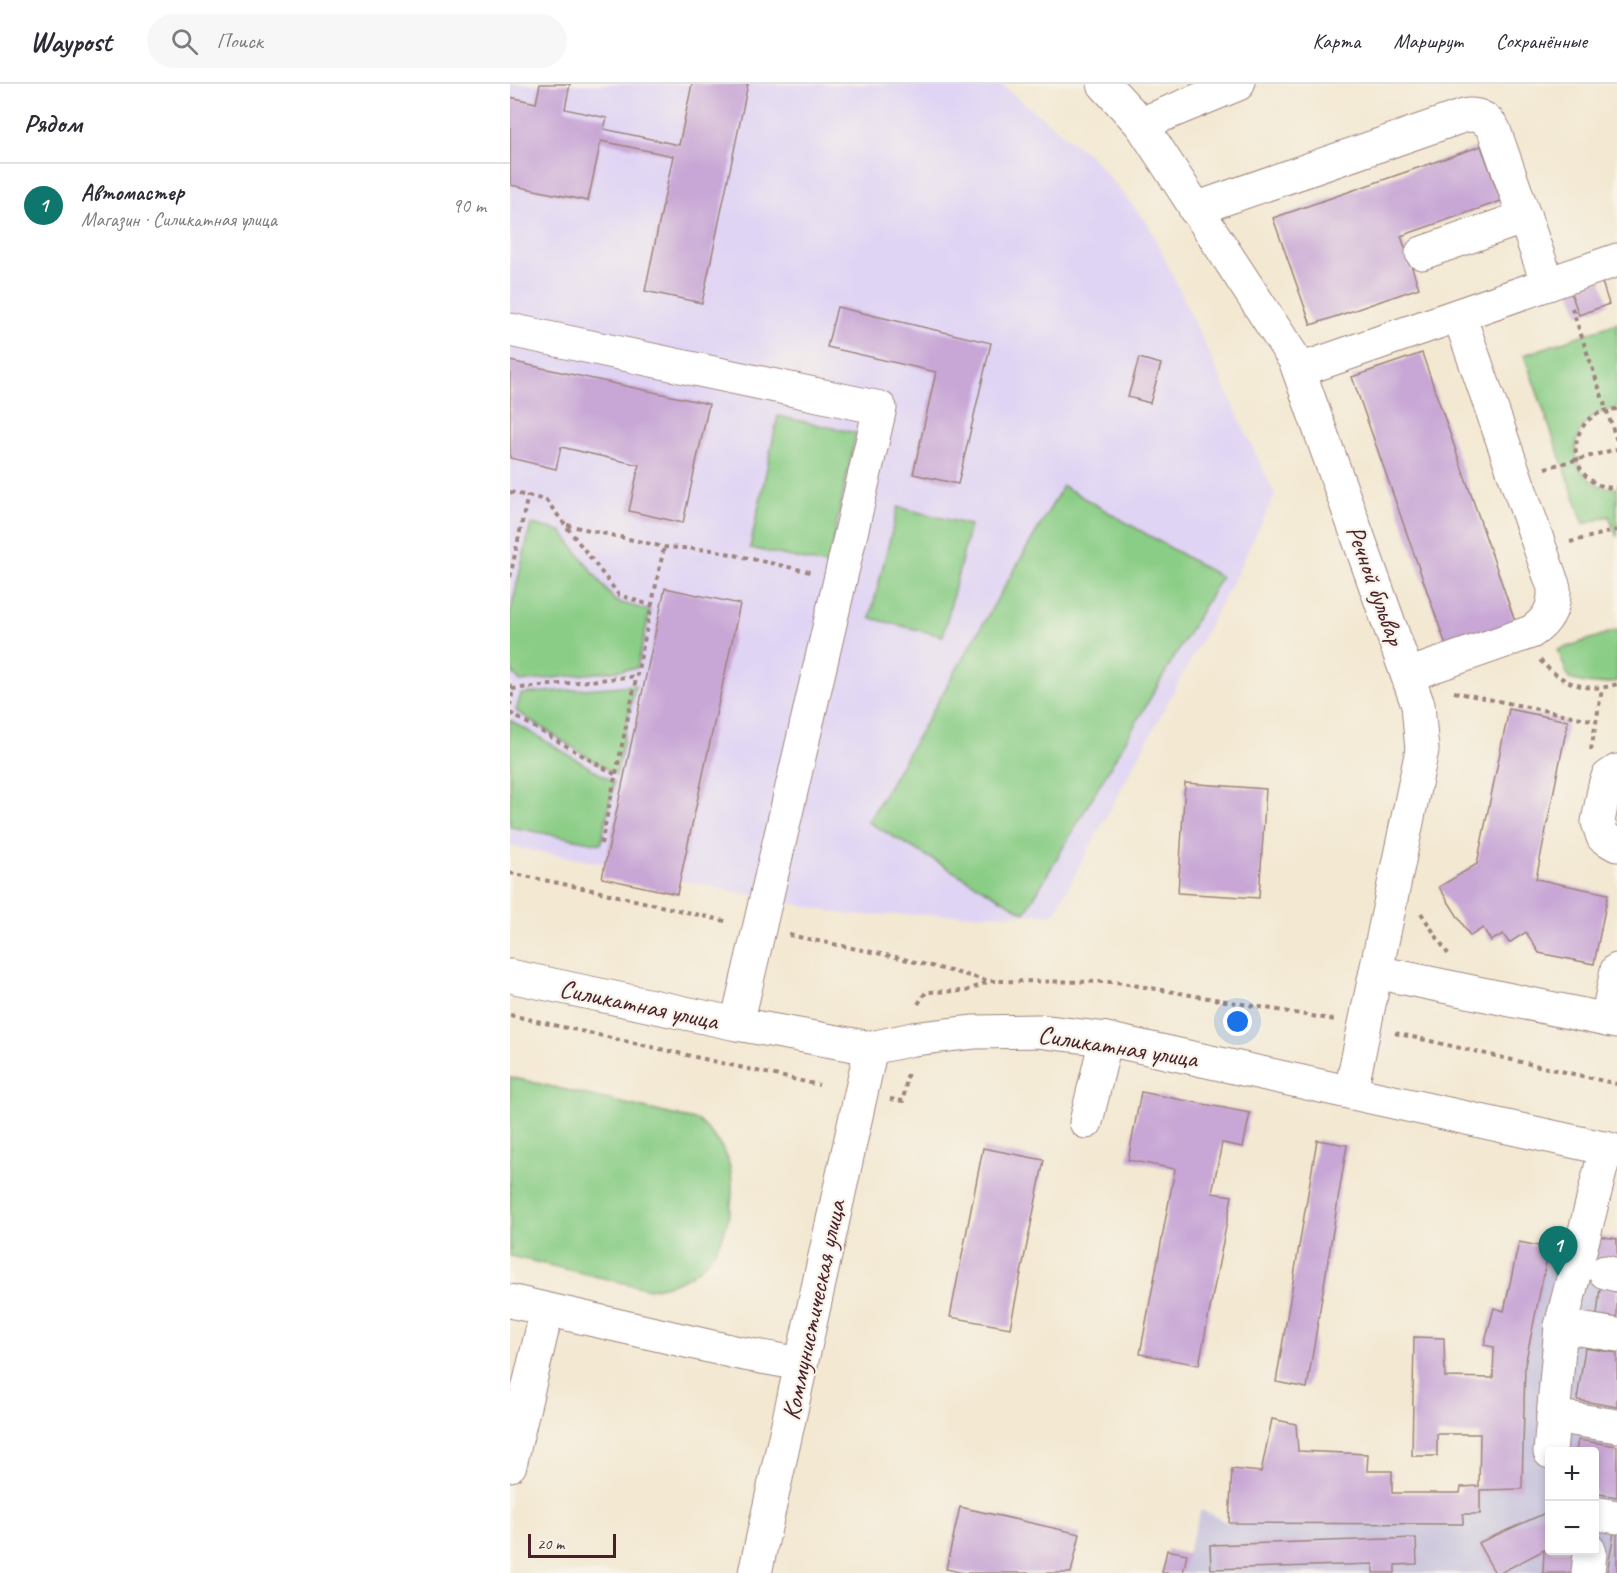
<!DOCTYPE html>
<html lang="ru">
<meta charset="utf-8">
<style>
:root{--surface:#fff;--page:#f7f7f7;--text:#2b2b33;--muted:#7c7c81;--line:#e1e1e2;--accent:#0f766e}
body{margin:0;font-family:Caveat,sans-serif;background:var(--page);color:var(--text)}
.controls{position:absolute;right:18px;bottom:18px;display:grid;overflow:hidden;border-radius:6px;box-shadow:0 3px 9px #0003}
.controls button{width:54px;height:54px;display:grid;place-items:center;padding:0;border:0;border-bottom:2px solid var(--line);background:var(--surface);color:var(--text);font:30px sans-serif}
.scale{position:absolute;left:18px;bottom:15px;width:88px;box-sizing:border-box;padding-left:6px;border:3px solid #4a1f2b;border-top:0;font-size:16px;line-height:21px;white-space:nowrap;color:#4a1f2b;-webkit-text-stroke:4px #f7f3e8;paint-order:stroke}
.you{position:absolute;left:728px;top:938px;width:21px;height:21px;margin:-15px;border:4px solid #fff;border-radius:50%;background:#1a73e8;box-shadow:0 0 0 9px #1a73e833}
.badge{display:grid;place-items:center;width:39px;height:39px;border-radius:50%;background:var(--accent);color:#fff;font-size:20px;font-weight:700}
.pin{position:absolute;translate:-50% -50px;filter:drop-shadow(0 2px 3px #0008)}
.pin::after{content:'';position:absolute;top:32px;width:21px;height:18px;background:inherit;clip-path:polygon(0 0,100% 0,50% 100%)}
.list{margin:0;padding:0;list-style:none}
h2{display:flex;justify-content:space-between;align-items:center;height:78px;margin:0;padding:0 24px;font-size:26px}
h2 small{font-size:20px;font-weight:400;color:var(--muted)}
.list li{display:grid;grid-template-columns:39px 1fr auto;gap:18px;align-items:center;box-sizing:border-box;height:84px;padding:0 24px;border-top:2px solid var(--line)}
.list b{display:block;font-size:22px;white-space:nowrap}
.list p{margin:0;font-size:20px;white-space:nowrap;color:var(--muted)}
.list em{font-size:20px;font-style:normal;color:var(--muted)}
.icon{flex:none;width:33px;height:33px;fill:none;stroke:currentColor;stroke-width:2;stroke-linecap:round;stroke-linejoin:round}
.map{position:relative;flex:none;width:1107px;height:1489px;overflow:hidden}
header{display:flex;align-items:center;gap:36px;box-sizing:border-box;height:84px;padding:0 30px;background:var(--surface);border-bottom:2px solid var(--line)}
header strong{font-size:28px}
nav{display:flex;gap:33px;margin-inline-start:auto;font-size:21px}
.search{width:420px;height:54px;background:var(--page);display:flex;align-items:center;gap:15px;box-sizing:border-box;padding:0 21px;border-radius:33px;color:var(--muted);font-size:22px}
main{display:flex}
aside{flex:1;background:var(--surface)}
.map>svg:first-child{display:block}
</style>
<header>
<strong>Waypost</strong>
<div class="search"><svg class="icon" aria-label="search" viewBox="0 0 24 24"><circle cx="10" cy="10" r="6"/><path d="M15 15l6 6"/></svg>Поиск</div>
<nav><a>Карта</a><a>Маршрут</a><a>Сохранённые</a></nav>
</header>
<main>
<aside>
<h2>Рядом<small></small></h2>
<ul class="list">
<li><span class="badge">1</span><div><b>Автомастер</b><p>Магазин · Силикатная улица</p></div><em>90 m</em></li>
</ul>
</aside>
<div class="map">
<svg width="1107" height="1489" viewBox="0 0 1107 1489">
<rect width="100%" height="100%" fill="#f7f3e8"/>
<filter id="ink" filterUnits="userSpaceOnUse"><feTurbulence type="fractalNoise" baseFrequency=".0167" numOctaves="2"/><feDisplacementMap in="SourceGraphic" scale="12" xChannelSelector="R" yChannelSelector="G"/><feConvolveMatrix kernelMatrix="1 2 1 2 8 2 1 2 1" color-interpolation-filters="sRGB"/></filter>
<filter id="wash" filterUnits="userSpaceOnUse"><feTurbulence type="fractalNoise" baseFrequency=".008" numOctaves="4" result="noise"/><feDisplacementMap in="SourceGraphic" scale="24" xChannelSelector="R" yChannelSelector="G"/><feGaussianBlur stdDeviation="1.35" result="paint"/><feColorMatrix in="noise" values="0 0 0 0 0 0 0 0 0 0 0 0 0 0 0 0 0 1.4 0 .05"/><feComposite in="paint" operator="in"/></filter>
<g filter="url(#wash)">
<rect width="100%" height="100%" fill="#f3e8d2"/>
<path fill="#e0d4f4" d="M0,0H490L581,72L639,141L765,411L725,493L544,830L339,831L170,796L230,520L155,504L95,780L0,762Z"/>
<path fill="#c4c0db" fill-rule="evenodd" d="M1107,1155V1489H652L657,1466L677,1470L691,1426L719,1439L722,1385L751,1388L762,1335L786,1340L788,1367L858,1370V1387L882,1409H950L951,1403L969,1402V1350H928L927,1372H902L904,1253L934,1254L935,1293L983,1294L984,1263L974,1261L984,1224L994,1226L1009,1158L1055,1166ZM1040,1368H1084V1466H1040Z"/>
<g fill="#8acd86" stroke="#6a7658" stroke-width="1.5">
<path d="M1107,239V325C1051,328 1053,405 1107,404V453L1099,432L1074,440L1014,271Z"/>
<path d="M268,332L346,349L318,481L240,464Z"/>
<path d="M553,402L711,493L515,829L358,738Z"/>
<path d="M388,423L460,441L433,552L360,534Z"/>
<path d="M21,440L51,447L105,517L140,527L127,584L10,598L0,585V530Z"/>
<path d="M1107,546V597C1090,602 1076,600 1059,595L1048,566Z"/>
<path d="M125,601L106,691L6,627L11,610Z"/>
<path d="M0,636L104,698L91,760L0,743Z"/>
<path d="M0,993L189,1037C200,1048 211,1059 217,1073C230,1112 217,1166 182,1190C169,1199 154,1202 139,1205L0,1172Z"/>
</g>
<g id="blocks">
<g fill="#c8a6d5">
<path d="M30,0H60L55,25L97,34L94,45L169,61L182,0H238L192,219L135,207L163,72L91,57L78,117L0,101V13L26,19Z"/>
<path d="M971,62L991,117L891,152L909,204L801,241L763,134Z"/>
<path d="M1091,195L1099,220L1069,231L1060,206Z"/>
<path d="M327,223L481,259L448,400L403,390L426,288L317,263Z"/>
<path d="M912,269L1007,543L938,567L842,293Z"/>
<path d="M629,274L651,280L640,319L618,313Z"/>
<path d="M0,277L199,320L173,439L119,427L129,381L51,363L46,385L0,374Z"/>
<path d="M155,504L230,520L167,810L92,794Z"/>
<path d="M999,625L1058,637L1026,795L1098,810L1084,880L1029,869L1016,848L999,859L993,850L981,857L973,844L960,852L929,803L967,780Z"/>
<path d="M675,699L756,705L749,814L668,809Z"/>
<path d="M631,1008L740,1029L733,1063L712,1059L702,1109L722,1112L689,1281L630,1270L665,1085L618,1076Z"/>
<path d="M807,1056L837,1061L797,1304L766,1298Z"/>
<path d="M473,1064L534,1076L500,1244L440,1233Z"/>
<path d="M1082,1151L1107,1155V1184L1078,1180Z"/>
<path d="M1009,1158L1039,1164L1015,1281L1012,1405L970,1406V1430H953V1440L719,1439L722,1385L751,1388L762,1335L786,1340L788,1367L858,1370L857,1387H882V1409H950L951,1403L969,1402L970,1350H927V1372H902L904,1253L934,1254L935,1293L983,1294L984,1263L974,1261L984,1224L994,1227Z"/>
<path d="M1090,1204L1107,1206V1234L1087,1231Z"/>
<path d="M1075,1264L1107,1269V1323L1067,1316Z"/>
<path d="M1068,1356L1107,1362V1413L1084,1409V1368H1066Z"/>
<path d="M450,1423L570,1450L561,1489H454L436,1485Z"/>
<path d="M1040,1427V1466H1064L1063,1489H1033L1034,1466L990,1489H985L968,1459Z"/>
<path d="M1104,1448H1107V1489H1097Z"/>
<path d="M906,1454L907,1480L885,1481V1489H863V1480L701,1485L700,1461Z"/>
<path d="M657,1466L677,1470L673,1489H652Z"/>
</g>
</g>
</g>
<g filter="url(#ink)">
<use href="#blocks" fill-opacity="0" stroke="#9e847e" stroke-width="1.5"/>
<g fill="none" stroke-linecap="round" stroke-linejoin="round">
<g stroke="#9e847e" stroke-width="35">
<g id="minor">
<path d="M594,0L631,40L785,276L908,621L912,666L841,1007"/>
<path d="M631,40L728,0"/>
<path d="M685,125L953,32C966,29 978,34 984,46L1038,200"/>
<path d="M912,169L1015,133"/>
<path d="M0,246L370,324L227,940"/>
<path d="M790,286L1107,176"/>
<path d="M898,591L1021,548C1038,537 1045,524 1044,504L949,231"/>
<path d="M1107,687L1098,693L1095,701L1088,738L1093,753L1107,761"/>
<path d="M866,888L1107,938"/>
<path d="M0,892L227,940L361,964L403,955L464,948L528,947L596,955L1107,1067"/>
<path d="M1097,936L1107,886"/>
<path d="M576,1038L596,955"/>
<path d="M1095,1188L1107,1191"/>
<path d="M0,1217L229,1269L291,1280"/>
<path d="M1051,1242L1107,1251"/>
<path d="M1043,1332L1107,1342"/>
<path d="M1040,1368L1051,1242L1096,1064"/>
<path d="M0,1381L37,1226"/>
<path d="M1084,1429L1107,1433"/>
<path d="M245,1489L361,964"/>
<path d="M1078,1489L1080,1469L1079,1466"/>
</g>
</g>
<g stroke="#9e847e" stroke-width="4" stroke-dasharray="4.5 4.5" stroke-linecap="butt">
<path d="M1062,224L1107,357"/>
<path d="M1107,325C1051,328 1053,405 1107,404"/>
<path d="M1035,384L1107,365"/>
<path d="M0,408L36,416L109,511L143,522"/>
<path d="M57,441L154,463L203,466L300,488"/>
<path d="M1060,458L1107,446"/>
<path d="M0,493L18,411"/>
<path d="M1030,576C1050,599 1078,610 1107,600"/>
<path d="M0,600L2,612L0,621"/>
<path d="M2,605L127,592"/>
<path d="M944,608L1086,637"/>
<path d="M0,629L106,691"/>
<path d="M1081,666L1092,605"/>
<path d="M91,760L154,463"/>
<path d="M0,789L82,806L219,838"/>
<path d="M911,829L938,870"/>
<path d="M279,851L386,873L479,897"/>
<path d="M408,920L416,908L456,907L480,897L606,898L825,936"/>
<path d="M0,931L309,1001"/>
<path d="M885,949L1107,1000"/>
<path d="M380,1015L393,1017L398,987"/>
</g>
<use href="#minor" stroke="#fff" stroke-width="33"/>
</g>
</g>
<g text-anchor="middle" stroke-width="4.5" stroke-linejoin="round" paint-order="stroke">
<g font-size="26" fill="#4a1f2b" stroke="#f7f3e8">
<text transform="translate(866 501) rotate(70)" y="9">Речной бульвар</text>
<text transform="translate(129 920) rotate(12)" y="9">Силикатная улица</text>
<text transform="translate(608 962) rotate(9)" y="9">Силикатная улица</text>
<text transform="translate(303 1226) rotate(-78)" y="9">Коммунистическая улица</text>
</g>
</g>
</svg>
<div class="controls">
<button>+</button>
<button>−</button>
</div>
<div class="scale">20 m</div>
<div class="you"></div>
<div class="pin badge" style="left:1048px;top:1192px">1</div>
</div>
</main>
